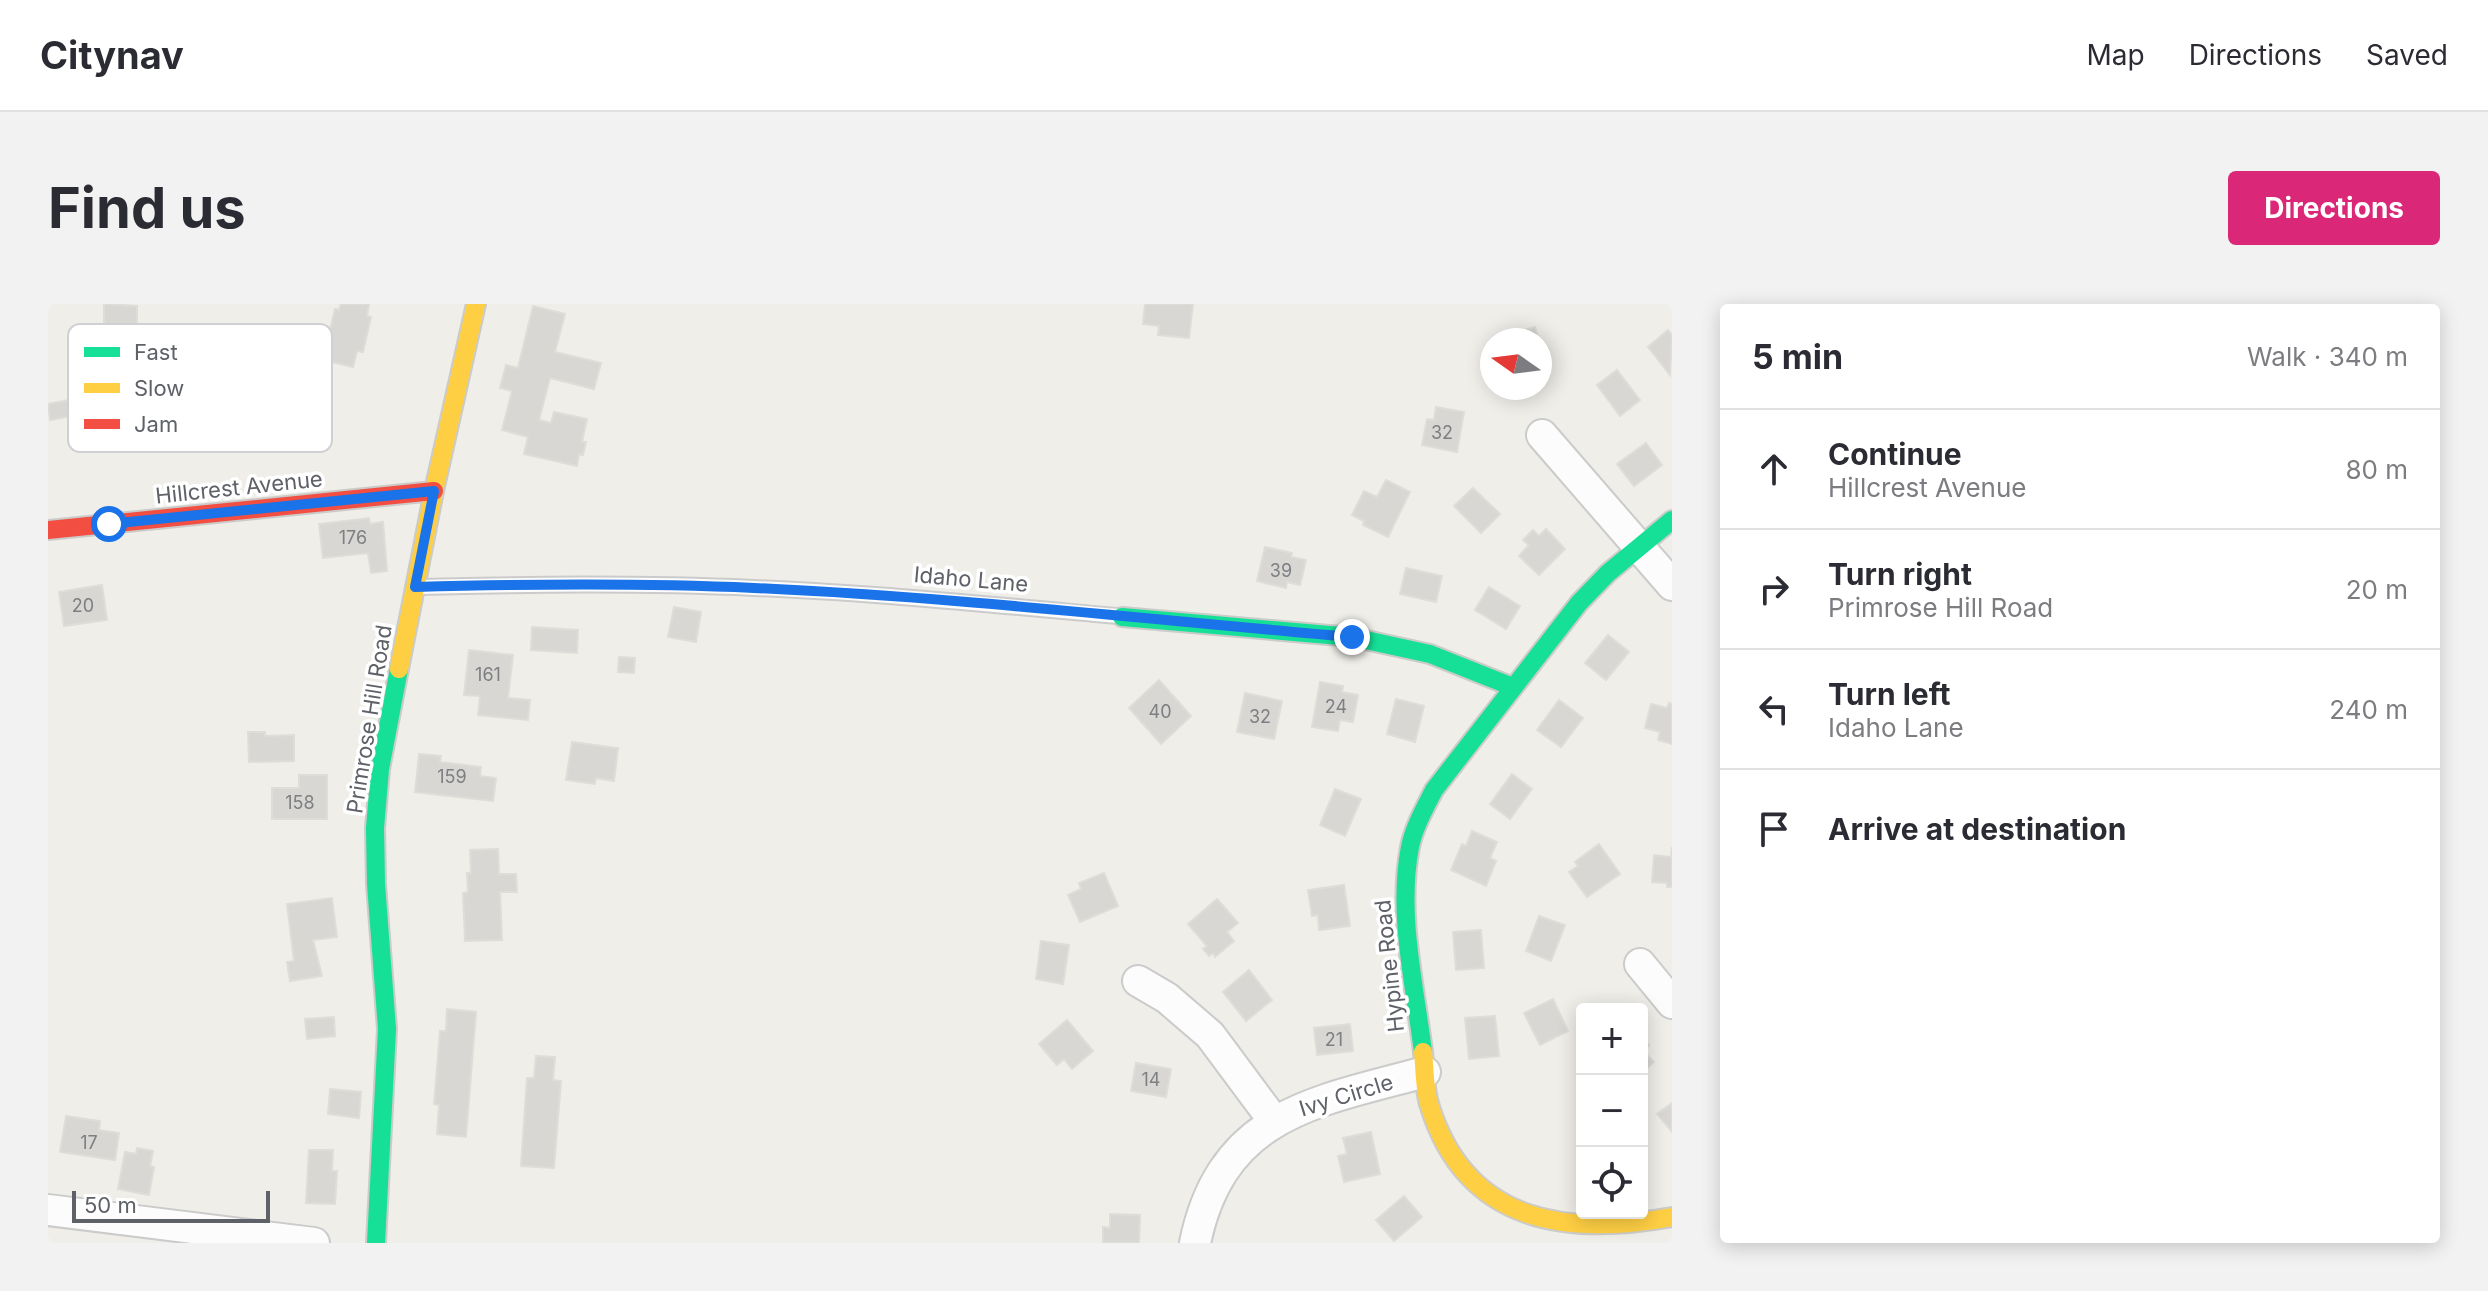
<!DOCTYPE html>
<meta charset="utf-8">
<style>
:root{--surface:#fff;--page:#f2f2f3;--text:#2b2b33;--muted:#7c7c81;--line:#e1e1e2;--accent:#db2777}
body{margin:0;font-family:Inter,sans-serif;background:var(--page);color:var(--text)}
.controls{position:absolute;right:24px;bottom:24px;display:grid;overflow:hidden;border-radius:8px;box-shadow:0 4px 20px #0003}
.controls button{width:72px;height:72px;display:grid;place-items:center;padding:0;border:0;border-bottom:2px solid var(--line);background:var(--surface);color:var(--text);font:40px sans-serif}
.compass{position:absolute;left:1432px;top:24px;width:72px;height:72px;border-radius:50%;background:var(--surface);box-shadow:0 4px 20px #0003;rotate:284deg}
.scale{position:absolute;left:24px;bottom:20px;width:198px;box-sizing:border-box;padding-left:8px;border:4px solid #5e6167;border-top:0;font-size:22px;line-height:28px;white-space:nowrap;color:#5e6167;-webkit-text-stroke:6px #fff;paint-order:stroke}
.stop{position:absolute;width:24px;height:24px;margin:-18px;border:6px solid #1a73e8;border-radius:50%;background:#fff}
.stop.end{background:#1a73e8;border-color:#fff;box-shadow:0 2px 8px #0008}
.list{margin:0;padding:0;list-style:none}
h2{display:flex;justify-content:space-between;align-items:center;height:104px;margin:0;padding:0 32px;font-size:34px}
h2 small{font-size:26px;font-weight:400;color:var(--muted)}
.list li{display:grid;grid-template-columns:52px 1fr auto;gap:24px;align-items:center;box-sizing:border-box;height:120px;padding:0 32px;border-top:2px solid var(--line)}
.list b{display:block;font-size:30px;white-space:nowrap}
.list p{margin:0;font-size:26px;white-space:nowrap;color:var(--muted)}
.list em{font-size:26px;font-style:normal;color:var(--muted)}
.icon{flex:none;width:44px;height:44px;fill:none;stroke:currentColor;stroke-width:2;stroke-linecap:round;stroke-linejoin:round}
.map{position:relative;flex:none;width:1624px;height:939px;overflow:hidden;border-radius:8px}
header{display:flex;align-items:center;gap:48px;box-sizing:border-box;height:112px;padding:0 40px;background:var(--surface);border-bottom:2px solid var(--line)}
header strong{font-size:38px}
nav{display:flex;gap:44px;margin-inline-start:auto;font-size:28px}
.intro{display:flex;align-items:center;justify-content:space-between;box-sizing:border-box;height:192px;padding:0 48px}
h1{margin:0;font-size:56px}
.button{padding:20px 36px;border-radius:8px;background:var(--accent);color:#fff;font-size:28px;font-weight:700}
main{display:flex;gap:48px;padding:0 48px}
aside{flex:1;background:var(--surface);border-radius:8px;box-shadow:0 4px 20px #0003}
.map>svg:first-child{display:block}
</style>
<header>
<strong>Citynav</strong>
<nav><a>Map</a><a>Directions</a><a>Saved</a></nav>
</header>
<div class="intro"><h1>Find us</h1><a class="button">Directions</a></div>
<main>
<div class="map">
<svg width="1624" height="939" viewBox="0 0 1624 939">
<rect width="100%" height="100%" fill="#efeee9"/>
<g fill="#d8d7d4" stroke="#deddd8" stroke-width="2">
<path d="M56,0L89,2V30H99L97,49H83V56H46L47,29L56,30Z"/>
<path d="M293,0H321L319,12L323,13L315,48L309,47L305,63L271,55L276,34H280L287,5L291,6Z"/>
<path d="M1097,0H1145L1141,34L1110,31L1111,22L1095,20Z"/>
<path d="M485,2L517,10L507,48L553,59L546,85L502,74L491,116L503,119L506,108L539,115L534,138H538L535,151L531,150L529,162L476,150L480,133L454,126L464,87L452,84L458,61L470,64Z"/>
<path d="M1487,23L1491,36H1463V30Z"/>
<path d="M1620,26L1624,31L1622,71L1600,43Z"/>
<path d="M1569,66L1592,96L1572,112L1549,81Z"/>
<path d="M21,96L24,112L2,116L0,100Z"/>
<path d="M1388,103L1416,108L1409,148L1374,141L1379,115L1386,116Z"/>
<path d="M1598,139L1614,161L1586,182L1569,160Z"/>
<path d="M1338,176L1362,188L1340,233L1315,221L1316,217L1304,211L1316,187L1329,193Z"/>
<path d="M1425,184L1452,210L1433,229L1406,202Z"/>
<path d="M321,214L322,220L335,218L339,267L323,269L320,249L275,254L271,220Z"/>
<path d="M1498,225L1517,245L1491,271L1471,252L1481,241L1475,236L1485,226L1491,232Z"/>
<path d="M1217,243L1244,249L1243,253L1258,256L1252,281L1239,278L1238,284L1209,277Z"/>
<path d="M1358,264L1394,272L1388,298L1352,290Z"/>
<path d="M54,281L59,316L16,322L11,288Z"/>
<path d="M1441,283L1472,302L1458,325L1427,306Z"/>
<path d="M626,303L653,308L648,338L620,333Z"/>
<path d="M484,323L530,326L529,349L483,346Z"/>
<path d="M1560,331L1581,348L1558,376L1537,359Z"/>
<path d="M421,346L465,351L460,394L482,396L480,416L430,411L432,392L416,391Z"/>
<path d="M571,353L587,354L586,369L570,368Z"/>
<path d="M1111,376L1143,412L1113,440L1081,404Z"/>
<path d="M1272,378L1295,382L1294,388L1310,391L1305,418L1292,416L1290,427L1264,423Z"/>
<path d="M1197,389L1234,397L1226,435L1189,428Z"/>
<path d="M1348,395L1376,402L1367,438L1339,430Z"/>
<path d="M1511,396L1535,414L1513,443L1489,426Z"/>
<path d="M1621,399L1624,400V440L1610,436L1612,428L1597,424L1603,400L1619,404Z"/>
<path d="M200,428H217V432L246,431V457L201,458Z"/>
<path d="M524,438L570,444L566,477L548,474L547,480L518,476Z"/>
<path d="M371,450L393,452L392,458L433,463L432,472L448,474L445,497L367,488Z"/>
<path d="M1464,470L1484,485L1462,515L1442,500Z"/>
<path d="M251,471H279V515H224V484H251Z"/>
<path d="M1287,485L1313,495L1297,532L1272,521Z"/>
<path d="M1424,527L1449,538L1442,554L1448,557L1438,582L1403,566L1414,540L1418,542Z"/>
<path d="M1551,540L1572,570L1539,593L1521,568L1530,562L1527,558Z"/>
<path d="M1624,543V583H1619V579L1604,578L1606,551L1623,553Z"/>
<path d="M450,545L451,570H468L469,588H452L454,636L417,637L415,589L420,588L419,569H423L422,546Z"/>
<path d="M1056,569L1070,602L1032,618L1020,591L1033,585L1031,579Z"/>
<path d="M1296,581L1302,622L1271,626L1270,611L1264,612L1260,586Z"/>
<path d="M284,594L289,633L265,636L274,672L242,677L239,658L246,657L239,600Z"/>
<path d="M1169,595L1190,619L1179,628L1186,637L1167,653L1165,649L1161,652L1155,645L1159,642L1140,620Z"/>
<path d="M1491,612L1517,621L1503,657L1478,647Z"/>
<path d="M1433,626L1436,664L1408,666L1405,628Z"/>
<path d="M993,637L1021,641L1015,680L988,675Z"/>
<path d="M1201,666L1224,696L1198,717L1175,688Z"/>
<path d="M1505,695L1520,727L1492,741L1476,709Z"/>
<path d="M399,705L428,708L418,833L389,830L391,801L386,800L392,727H398Z"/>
<path d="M1447,712L1451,752L1421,755L1417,714Z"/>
<path d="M286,713L287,732L259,735L257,715Z"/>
<path d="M1019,716L1045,747L1024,765L1016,755L1009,761L991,740Z"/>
<path d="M1302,720L1305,747L1269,751L1266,724Z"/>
<path d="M1594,734L1601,741L1595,747L1606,758L1594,769Z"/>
<path d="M488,752L507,753L505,776L513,777L506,864L473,862L479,774H486Z"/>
<path d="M1088,759L1123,765L1118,793L1083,787Z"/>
<path d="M282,785L313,788L311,814L280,810Z"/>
<path d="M1624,799V828L1609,810Z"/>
<path d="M18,812L52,817L51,826L71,829L67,856L12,848Z"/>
<path d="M1323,828L1332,870L1296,878L1290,852L1299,850L1295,834Z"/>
<path d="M89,844L105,847L102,862L106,863L101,891L70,885L77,848L88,850Z"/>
<path d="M261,846H285L284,867H289L287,900L258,899Z"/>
<path d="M1356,892L1374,913L1346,937L1328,916Z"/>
<path d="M1062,910L1092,911L1091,939H1055V923L1062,924Z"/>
</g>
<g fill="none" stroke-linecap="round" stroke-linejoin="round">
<g stroke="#cbcbcb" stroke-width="18">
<path id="lane" d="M371,283C483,280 595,279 706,284C827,289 948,301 1069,312"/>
</g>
<g stroke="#cbcbcb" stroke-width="34">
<g id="street">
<path d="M1494,131L1624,281"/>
<path d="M1592,660L1624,699"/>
<path d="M1090,677L1119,694L1162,731L1226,817"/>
<path d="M0,906L266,939"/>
<path d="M1147,939C1174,809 1267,798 1377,768"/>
</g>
</g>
<g stroke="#cbcbca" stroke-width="22">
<g id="fast">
<path d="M1074,313L1304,333L1382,350L1465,383"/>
<path d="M1375,748C1367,682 1349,610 1362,543C1366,523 1377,504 1386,486L1531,299L1560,269L1624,216"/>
<path d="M328,939L339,725L328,580L327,524L332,465L351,365"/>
</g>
</g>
<g stroke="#cbcbca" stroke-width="22">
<g id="slow">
<path d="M351,365L386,187L428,0"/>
<path d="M1375,748C1377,766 1376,786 1382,803C1419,920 1519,932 1624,913"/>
</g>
</g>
<g stroke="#cbcbca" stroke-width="22">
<path id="jam" d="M0,226L386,187"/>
</g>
<use href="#lane" stroke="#fdfcfc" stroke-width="14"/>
<use href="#street" stroke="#fdfcfc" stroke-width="30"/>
<use href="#fast" stroke="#16e098" stroke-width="18"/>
<use href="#slow" stroke="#ffcf43" stroke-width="18"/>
<use href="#jam" stroke="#f24e42" stroke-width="18"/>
</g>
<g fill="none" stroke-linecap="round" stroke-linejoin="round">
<path stroke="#1a73e8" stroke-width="10" d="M61,220L386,187L367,283C480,280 593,279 706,284C906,293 1105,316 1304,333"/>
</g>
<g text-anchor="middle" stroke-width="7" stroke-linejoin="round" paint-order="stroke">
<g font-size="18" fill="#7d7f83">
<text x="1394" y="135">32</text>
<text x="305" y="240">176</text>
<text x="1233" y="273">39</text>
<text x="35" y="308">20</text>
<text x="440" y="377">161</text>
<text x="1288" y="409">24</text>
<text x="1112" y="414">40</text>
<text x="1212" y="419">32</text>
<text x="404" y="479">159</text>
<text x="252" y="505">158</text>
<text x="1286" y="742">21</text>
<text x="1103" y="782">14</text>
<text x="41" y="845">17</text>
</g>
<g font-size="22" fill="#5e6167" stroke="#fff">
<text transform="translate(191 183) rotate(-6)" y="8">Hillcrest Avenue</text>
<text transform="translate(923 275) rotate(5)" y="8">Idaho Lane</text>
<text transform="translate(321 415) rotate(-81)" y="8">Primrose Hill Road</text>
<text transform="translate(1341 662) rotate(-96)" y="8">Hypine Road</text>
<text transform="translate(1298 791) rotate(-17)" y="8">Ivy Circle</text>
</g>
</g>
<rect x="20" y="20" width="264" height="128" rx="12" fill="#fff" stroke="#cfd0d1" stroke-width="2"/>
<rect x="36" y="43" width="36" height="10" fill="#16e098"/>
<rect x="36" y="79" width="36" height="10" fill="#ffcf43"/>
<rect x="36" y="115" width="36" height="10" fill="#f24e42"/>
<g font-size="22" fill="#5e6167">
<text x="86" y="56">Fast</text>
<text x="86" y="92">Slow</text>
<text x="86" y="128">Jam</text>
</g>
</svg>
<div class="controls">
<button>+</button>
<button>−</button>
<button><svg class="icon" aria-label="locate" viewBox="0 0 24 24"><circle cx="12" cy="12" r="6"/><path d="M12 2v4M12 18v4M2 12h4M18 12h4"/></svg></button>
</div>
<svg class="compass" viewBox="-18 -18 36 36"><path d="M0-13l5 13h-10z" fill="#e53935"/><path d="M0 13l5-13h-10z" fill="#7c7c81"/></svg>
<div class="scale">50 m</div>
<div class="stop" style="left:61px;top:220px"></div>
<div class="stop end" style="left:1304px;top:333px"></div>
</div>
<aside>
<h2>5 min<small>Walk · 340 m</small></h2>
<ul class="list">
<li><svg class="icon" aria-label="ahead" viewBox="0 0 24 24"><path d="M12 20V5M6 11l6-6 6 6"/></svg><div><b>Continue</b><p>Hillcrest Avenue</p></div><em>80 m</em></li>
<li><svg class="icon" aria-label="right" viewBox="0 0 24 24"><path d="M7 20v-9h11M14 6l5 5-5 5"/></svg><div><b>Turn right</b><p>Primrose Hill Road</p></div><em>20 m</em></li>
<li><svg class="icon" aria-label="left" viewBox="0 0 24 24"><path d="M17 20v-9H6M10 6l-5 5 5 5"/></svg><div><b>Turn left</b><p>Idaho Lane</p></div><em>240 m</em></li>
<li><svg class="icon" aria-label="arrive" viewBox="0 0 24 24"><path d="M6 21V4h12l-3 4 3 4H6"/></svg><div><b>Arrive at destination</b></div></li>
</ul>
</aside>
</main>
